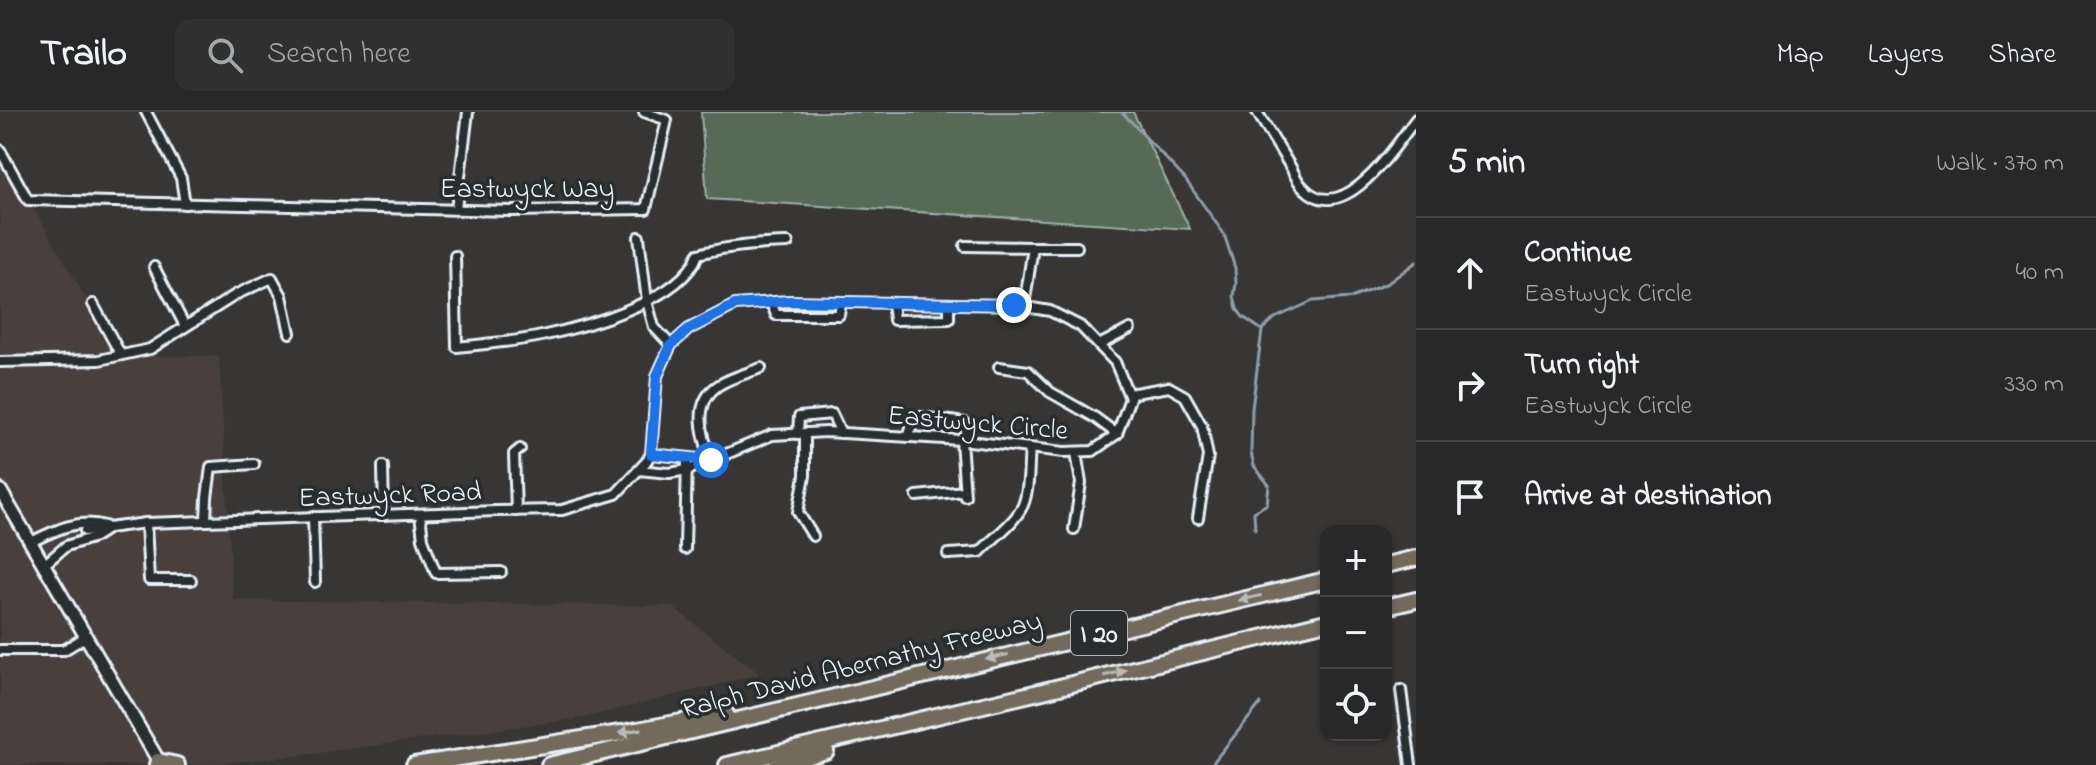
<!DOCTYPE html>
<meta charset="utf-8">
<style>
:root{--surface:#292828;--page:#313030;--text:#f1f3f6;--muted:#a5a6a8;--line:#454445}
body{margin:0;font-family:"Indie Flower",sans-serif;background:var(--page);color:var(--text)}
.controls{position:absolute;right:24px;bottom:24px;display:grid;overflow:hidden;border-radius:16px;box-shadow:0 2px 6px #0004}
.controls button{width:72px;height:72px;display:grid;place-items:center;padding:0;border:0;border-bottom:2px solid var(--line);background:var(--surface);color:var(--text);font:40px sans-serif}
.stop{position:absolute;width:24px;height:24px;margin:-18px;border:6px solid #1a73e8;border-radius:50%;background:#fff}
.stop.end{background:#1a73e8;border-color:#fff;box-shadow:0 2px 8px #0008}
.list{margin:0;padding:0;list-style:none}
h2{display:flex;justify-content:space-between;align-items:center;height:104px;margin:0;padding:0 32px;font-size:34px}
h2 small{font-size:26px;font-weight:400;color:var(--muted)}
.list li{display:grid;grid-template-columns:52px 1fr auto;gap:24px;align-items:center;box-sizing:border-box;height:112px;padding:0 32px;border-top:2px solid var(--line)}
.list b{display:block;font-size:30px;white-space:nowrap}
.list p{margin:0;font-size:26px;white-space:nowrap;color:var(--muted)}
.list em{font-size:26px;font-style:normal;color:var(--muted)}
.icon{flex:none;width:44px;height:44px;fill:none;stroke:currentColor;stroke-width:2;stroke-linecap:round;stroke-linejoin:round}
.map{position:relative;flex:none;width:1416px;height:653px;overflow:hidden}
header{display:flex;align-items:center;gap:48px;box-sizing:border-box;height:112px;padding:0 40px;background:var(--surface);border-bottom:2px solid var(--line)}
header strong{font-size:38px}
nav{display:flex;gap:44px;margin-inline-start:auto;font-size:28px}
.search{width:560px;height:72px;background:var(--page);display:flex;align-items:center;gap:20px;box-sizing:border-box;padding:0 28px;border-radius:16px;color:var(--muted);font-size:30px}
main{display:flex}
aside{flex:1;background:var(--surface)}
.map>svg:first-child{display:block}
</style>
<header>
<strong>Trailo</strong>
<div class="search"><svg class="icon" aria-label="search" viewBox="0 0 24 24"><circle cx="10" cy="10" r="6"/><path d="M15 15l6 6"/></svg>Search here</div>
<nav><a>Map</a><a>Layers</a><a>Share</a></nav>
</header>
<main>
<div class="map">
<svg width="1416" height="653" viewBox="0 0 1416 653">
<rect width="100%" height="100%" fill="#373635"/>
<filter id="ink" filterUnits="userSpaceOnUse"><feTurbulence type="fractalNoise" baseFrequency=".0125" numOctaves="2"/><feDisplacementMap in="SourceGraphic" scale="16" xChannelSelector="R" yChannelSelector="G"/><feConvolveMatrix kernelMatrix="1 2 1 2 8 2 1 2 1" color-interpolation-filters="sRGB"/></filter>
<g filter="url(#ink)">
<path fill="#47413e" d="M0,38L119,244H219L233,488L671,494L760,562L583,606L295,644L202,653H0Z"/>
<path fill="#566b56" stroke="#9faea7" stroke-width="2" d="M701,0H1133L1190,117L707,87Z"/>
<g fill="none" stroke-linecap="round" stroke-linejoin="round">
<g stroke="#8e9faa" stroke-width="3">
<path d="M1122,0L1185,67L1224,122L1235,156L1236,172L1234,184L1237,197L1243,205L1262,218"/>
<path d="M1262,218L1275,206L1313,189L1351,186L1388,171L1416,150"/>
<path d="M1255,417L1254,400L1267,392L1269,373L1254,354L1251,340L1252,297L1262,218"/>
<path d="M1211,653L1260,592"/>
</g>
<g stroke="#e8f1f8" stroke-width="14">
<g id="minor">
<path d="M146,0L181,66L185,92"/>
<path d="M1257,0C1268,18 1279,36 1290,54C1294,60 1297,70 1303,75C1343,118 1395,34 1416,7"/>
<path d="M0,38L28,88L512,99L646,97L667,8L644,0"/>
<path d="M456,97L468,0"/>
<path d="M639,125L647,189L654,215L671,233"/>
<path d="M965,134L1033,135"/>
<path d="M455,144L457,235C483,232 511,230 537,225C580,216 683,189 698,142C728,134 756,132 788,131"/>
<path d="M154,155L185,214"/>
<path d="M771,190L776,203H839L841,190"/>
<path d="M892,191L894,208L949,207V192"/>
<path d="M93,192L121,243"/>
<path d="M1024,195L1033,135H1077"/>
<path d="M1099,233L1130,217"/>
<path d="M0,250L99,248L150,237L237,182L272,166L282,184L290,221"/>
<path d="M999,255L1028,259L1050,280L1094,305L1117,322"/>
<path d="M1129,282L1169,275L1185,284L1202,314L1208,344L1198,406"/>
<path d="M805,321V364L798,400L813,424"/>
<path d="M798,322L799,305L832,302L841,321"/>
<path d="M909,325L913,304L965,311L967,329"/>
<path d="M961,328L965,384"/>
<path d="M651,342L710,348"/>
<path d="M711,348C702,323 692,290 719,273C732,265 748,261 761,256"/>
<path d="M383,354L384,403"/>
<path d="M917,384L964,379"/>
<path d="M516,399L514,342L520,337"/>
<path d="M420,402L423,427L436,461L501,460"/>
<path d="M313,405L315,470"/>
<path d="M206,409L207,386L211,355L254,352"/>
<path d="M146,411L149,468H191"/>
<path d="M1074,417L1081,371L1076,340"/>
<path d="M85,419L146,411L497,399L562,398L616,382L646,350L651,342L657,264L671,233L689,217L735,193L788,189L1014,193L1050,199L1080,214L1115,250L1130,286L1117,322L1093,339L1064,340L961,328L826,320L772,323L688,358L669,361L639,358"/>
<path d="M31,430C55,418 79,406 105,414"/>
<path d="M685,437L687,346"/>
<path d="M948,442L980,440C994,425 1015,411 1023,393C1030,376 1028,354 1030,336"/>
<path d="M45,452L66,434L95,425L106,418"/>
<path d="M0,538H64L87,524"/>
<path d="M1401,578L1411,653"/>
</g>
</g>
<g stroke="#e8f1f8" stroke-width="17">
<path id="secondary" d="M0,378L161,653"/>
</g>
<g stroke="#e8f1f8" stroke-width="20">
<g id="motorway">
<path d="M1386,453L1416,446"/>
<path d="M1386,495L1416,488"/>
<path d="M157,653L158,649L177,653"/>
<path d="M414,653L621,621L726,602"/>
<path d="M549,653L1326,468"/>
<path d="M727,653L1039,580L1326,510"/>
<path d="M777,653L826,639"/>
</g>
</g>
<use href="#minor" stroke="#2a2d2e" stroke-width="8"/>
<use href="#secondary" stroke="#2a2d2e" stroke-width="11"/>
<use href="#motorway" stroke="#726b5a" stroke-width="14"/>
</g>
<defs><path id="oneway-solid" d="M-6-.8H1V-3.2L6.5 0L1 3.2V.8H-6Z" transform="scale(2)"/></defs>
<g fill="#b9bbb9">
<use href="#oneway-solid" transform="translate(1250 486) rotate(167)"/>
<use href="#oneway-solid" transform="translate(997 545) rotate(167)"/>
<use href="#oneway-solid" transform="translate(1115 561) rotate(-14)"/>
<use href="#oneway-solid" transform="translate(630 619) rotate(170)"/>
</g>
</g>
<g fill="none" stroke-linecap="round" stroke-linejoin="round" filter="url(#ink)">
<path stroke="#1a73e8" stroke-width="10" d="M711,348L651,342L657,264L671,233L689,217L735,193L788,189L1014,193"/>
</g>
<g text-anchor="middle" stroke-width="7" stroke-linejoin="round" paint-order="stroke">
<rect fill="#2a2d2e" stroke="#afb6bb" stroke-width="2" x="1071" y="499" width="56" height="44" rx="6"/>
<g font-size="26" font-weight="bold" fill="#e8f1f8">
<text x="1099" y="530">I 20</text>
</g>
<g font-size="28" fill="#e8f1f8" stroke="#2a2d2e">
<text x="527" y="85">Eastwyck Way</text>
<text transform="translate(978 309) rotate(5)" y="10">Eastwyck Circle</text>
<text transform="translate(390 381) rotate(-2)" y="10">Eastwyck Road</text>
<text transform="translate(861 551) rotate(-14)" y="10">Ralph David Abernathy Freeway</text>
</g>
</g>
</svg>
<div class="controls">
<button>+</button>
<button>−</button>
<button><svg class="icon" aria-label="locate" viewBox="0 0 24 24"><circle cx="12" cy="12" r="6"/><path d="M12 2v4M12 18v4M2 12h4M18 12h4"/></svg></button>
</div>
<div class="stop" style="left:711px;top:348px"></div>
<div class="stop end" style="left:1014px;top:193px"></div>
</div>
<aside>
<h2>5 min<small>Walk · 370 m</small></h2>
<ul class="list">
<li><svg class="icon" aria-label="ahead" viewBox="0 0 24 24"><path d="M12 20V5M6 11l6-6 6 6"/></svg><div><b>Continue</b><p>Eastwyck Circle</p></div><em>40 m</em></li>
<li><svg class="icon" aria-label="right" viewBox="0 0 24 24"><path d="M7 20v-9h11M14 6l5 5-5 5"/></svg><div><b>Turn right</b><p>Eastwyck Circle</p></div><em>330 m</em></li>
<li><svg class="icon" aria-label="arrive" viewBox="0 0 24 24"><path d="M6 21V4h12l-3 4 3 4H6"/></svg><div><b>Arrive at destination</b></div></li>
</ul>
</aside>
</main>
